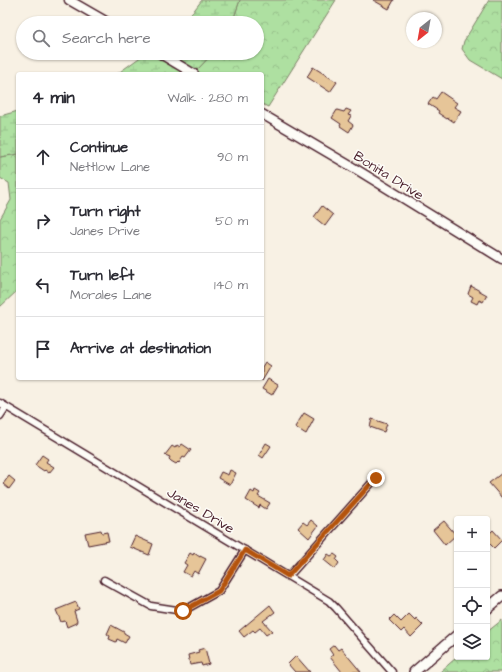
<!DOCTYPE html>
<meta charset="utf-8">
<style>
:root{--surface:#fff;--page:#f7f7f7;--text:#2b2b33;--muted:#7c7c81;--line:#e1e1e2}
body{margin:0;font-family:"Architects Daughter",sans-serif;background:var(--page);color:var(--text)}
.controls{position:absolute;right:12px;bottom:12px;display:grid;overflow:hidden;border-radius:4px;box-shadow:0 1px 3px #0004}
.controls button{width:36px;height:36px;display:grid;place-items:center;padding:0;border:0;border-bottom:1px solid var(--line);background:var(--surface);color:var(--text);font:20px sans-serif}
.compass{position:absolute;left:406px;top:12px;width:36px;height:36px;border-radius:50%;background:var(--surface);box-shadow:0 1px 3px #0004;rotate:211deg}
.stop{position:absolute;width:12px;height:12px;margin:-9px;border:3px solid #b45309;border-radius:50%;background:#fff}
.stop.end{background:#b45309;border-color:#fff;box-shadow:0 1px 4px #0008}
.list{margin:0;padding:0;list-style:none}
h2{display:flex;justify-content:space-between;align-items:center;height:52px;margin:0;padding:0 16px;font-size:17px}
h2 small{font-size:13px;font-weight:400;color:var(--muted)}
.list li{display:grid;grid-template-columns:26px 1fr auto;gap:12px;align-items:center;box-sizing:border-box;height:64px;padding:0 16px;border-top:1px solid var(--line)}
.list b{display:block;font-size:15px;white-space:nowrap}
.list p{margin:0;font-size:13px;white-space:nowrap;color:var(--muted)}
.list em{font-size:13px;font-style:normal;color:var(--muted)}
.icon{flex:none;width:22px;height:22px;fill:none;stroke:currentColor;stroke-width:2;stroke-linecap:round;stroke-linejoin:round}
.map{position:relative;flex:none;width:502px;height:672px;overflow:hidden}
.search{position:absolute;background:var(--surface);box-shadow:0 1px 3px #0004;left:16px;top:16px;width:248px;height:44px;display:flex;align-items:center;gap:10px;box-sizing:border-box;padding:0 14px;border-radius:22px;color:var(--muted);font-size:15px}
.panel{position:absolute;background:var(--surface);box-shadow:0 1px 3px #0004;left:16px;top:72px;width:248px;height:308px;border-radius:4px}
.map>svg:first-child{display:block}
</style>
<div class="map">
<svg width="502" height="672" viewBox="0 0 502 672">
<defs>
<pattern id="forest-crowns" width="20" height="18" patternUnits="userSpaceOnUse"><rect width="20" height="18" fill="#aee0a1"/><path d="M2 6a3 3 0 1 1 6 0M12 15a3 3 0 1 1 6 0" fill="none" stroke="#97c08b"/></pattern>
<pattern id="wetland-marsh" width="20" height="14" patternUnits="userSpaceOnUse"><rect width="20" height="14" fill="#aee0a1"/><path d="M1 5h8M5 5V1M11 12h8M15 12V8" fill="none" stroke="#97c08b"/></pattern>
</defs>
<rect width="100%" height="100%" fill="#f8f1e4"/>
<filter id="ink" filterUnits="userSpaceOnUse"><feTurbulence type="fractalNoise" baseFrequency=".025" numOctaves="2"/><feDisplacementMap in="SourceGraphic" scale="8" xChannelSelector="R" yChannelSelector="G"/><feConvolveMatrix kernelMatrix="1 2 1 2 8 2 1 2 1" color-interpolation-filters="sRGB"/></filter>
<g filter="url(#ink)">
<g fill="url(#forest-crowns)" stroke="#7c8066">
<path d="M240,0H336L268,107L262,104V74H201L196,71L213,53H257V23H232Z"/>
<path d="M489,0H502V79L470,60L462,49L464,41Z"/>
<path d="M18,154V290L0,307V219L11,200L9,183L0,178V157Z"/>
<path d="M502,620V672H440L457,657H487V632Z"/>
</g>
<g fill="url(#wetland-marsh)" stroke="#7c8066">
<path d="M202,0H240L232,23H179L192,13Z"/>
<path d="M146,53H152L187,74H117Z"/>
<path d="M166,53H213L196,71Z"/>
<path d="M18,111V154L0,157V116Z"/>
</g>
<g fill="#e6c598" stroke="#4a1f2b">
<path d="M373,0H394L389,9Z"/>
<path d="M313,67L337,82L330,92L307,77Z"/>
<path d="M441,92L457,103L454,107L461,111L454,122L448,118L447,119L438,113L439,111L428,104L433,97L436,99Z"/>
<path d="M346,109L351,111L348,115L351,116L348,121L353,125L349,132L340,126L341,124L332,118L337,110L344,112Z"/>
<path d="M322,206L333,215L325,226L314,217Z"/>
<path d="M471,286L487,295L483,302L479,300L477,304L471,301L473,297L468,294Z"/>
<path d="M265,362L271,366L262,381V367Z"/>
<path d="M268,379L278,385L272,395L262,389Z"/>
<path d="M304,413L314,419L306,434L295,427Z"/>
<path d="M372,419L387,424L384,432L370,427Z"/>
<path d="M266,443L271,446L263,458L259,455Z"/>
<path d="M182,444L191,450L185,458L183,457L179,463L178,462L176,464L171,461L169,459L170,457L165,455L172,446L175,448L177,445L180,447Z"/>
<path d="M42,455L48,459L46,462L54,467L49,473L45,470L44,471L35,465Z"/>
<path d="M230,470L236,473L230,485L218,478L221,472L228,475Z"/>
<path d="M502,473V498L489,483Z"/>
<path d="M9,476L15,481L9,489L3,484Z"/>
<path d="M255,490L260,493L258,496L270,503L266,509L260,505L259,508L246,500L251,491L254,493Z"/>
<path d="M311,520L318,526L309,538L298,528L303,522L307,525Z"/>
<path d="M444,521L456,535L445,545L433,530Z"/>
<path d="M101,530L102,533L107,532L109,541L88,545L85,533Z"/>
<path d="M493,530L502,540L494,548L487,541V536Z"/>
<path d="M135,536L153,544L149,555L130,547Z"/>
<path d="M190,553L193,555L194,553L200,557V556L206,559L198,574L194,571L191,576L183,572L187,565L184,563Z"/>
<path d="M328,554L331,556L334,554L338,557L336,560L339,563L335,569L324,560Z"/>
<path d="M76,602L79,609L74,611L77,621L76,623L67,627L65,621L61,622L56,610Z"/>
<path d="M270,605L275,612L263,621L272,631L266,635L260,628L255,632L253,630L244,637L239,631Z"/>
<path d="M409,614L415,620L416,618L423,625L411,637L404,629L401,632L389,620L394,615L401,622Z"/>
<path d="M111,625L124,632V633L129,636L125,643L117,639L116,642L109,639L110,636L107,634Z"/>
<path d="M334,645L338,650L341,648L361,672H342L330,657L333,655L329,649Z"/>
<path d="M205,648L209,664L202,666L201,663L190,665L188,655L199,652L198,650Z"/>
<path d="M296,656L310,672H295L288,664Z"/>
</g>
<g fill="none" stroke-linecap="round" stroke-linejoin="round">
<g stroke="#4a1f2b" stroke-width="9">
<g id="street">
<path d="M0,403L329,601L336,608L392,672"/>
<path d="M0,416L6,407"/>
<path d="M289,576L376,478"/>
<path d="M104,580L151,606L183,611L219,591L245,550"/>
</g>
</g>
<g stroke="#4a1f2b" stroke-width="11">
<g id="secondary">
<path d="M69,0L109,23"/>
<path d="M159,53L194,74"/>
<path d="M262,114L359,171L502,259"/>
</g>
</g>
<g stroke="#4a1f2b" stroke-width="12">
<g id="primary">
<path d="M487,609L502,596"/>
<path d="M414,672L457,635"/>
</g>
</g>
<use href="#street" stroke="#fdfcf7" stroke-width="6"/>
<use href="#secondary" stroke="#fdfcf7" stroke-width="8"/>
<use href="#primary" stroke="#fdfcf7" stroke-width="9"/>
</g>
</g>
<g fill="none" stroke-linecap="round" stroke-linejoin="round" filter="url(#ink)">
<path stroke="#b45309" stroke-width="5" d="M183,611L219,591L245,550L288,576L376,478"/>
</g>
<g text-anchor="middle" stroke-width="3" stroke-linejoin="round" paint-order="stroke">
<g font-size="14" fill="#4a1f2b" stroke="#fdfcf7">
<text transform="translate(389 175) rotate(32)" y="5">Bonita Drive</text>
<text transform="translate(201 510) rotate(31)" y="5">Janes Drive</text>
</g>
</g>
</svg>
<div class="controls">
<button>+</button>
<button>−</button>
<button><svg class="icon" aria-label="locate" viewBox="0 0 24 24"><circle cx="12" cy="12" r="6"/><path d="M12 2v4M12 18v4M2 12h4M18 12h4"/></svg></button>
<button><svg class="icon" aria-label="layers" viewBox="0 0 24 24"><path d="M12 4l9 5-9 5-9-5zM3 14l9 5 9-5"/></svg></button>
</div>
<svg class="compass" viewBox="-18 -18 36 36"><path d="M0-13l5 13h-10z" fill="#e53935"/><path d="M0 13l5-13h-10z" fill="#7c7c81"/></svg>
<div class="stop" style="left:183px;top:611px"></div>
<div class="stop end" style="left:376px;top:478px"></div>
<div class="search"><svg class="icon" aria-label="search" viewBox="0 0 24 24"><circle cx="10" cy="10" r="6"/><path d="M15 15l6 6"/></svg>Search here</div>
<section class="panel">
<h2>4 min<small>Walk · 280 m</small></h2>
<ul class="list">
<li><svg class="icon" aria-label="ahead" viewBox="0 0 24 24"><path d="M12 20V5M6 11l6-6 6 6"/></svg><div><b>Continue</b><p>Nettlow Lane</p></div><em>90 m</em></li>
<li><svg class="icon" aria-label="right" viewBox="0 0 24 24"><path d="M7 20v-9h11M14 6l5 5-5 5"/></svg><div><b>Turn right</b><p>Janes Drive</p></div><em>50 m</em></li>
<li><svg class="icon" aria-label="left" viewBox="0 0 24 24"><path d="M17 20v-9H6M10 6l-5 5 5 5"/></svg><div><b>Turn left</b><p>Morales Lane</p></div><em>140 m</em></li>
<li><svg class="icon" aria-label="arrive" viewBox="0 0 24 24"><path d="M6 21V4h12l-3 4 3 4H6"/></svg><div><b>Arrive at destination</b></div></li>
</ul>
</section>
</div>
